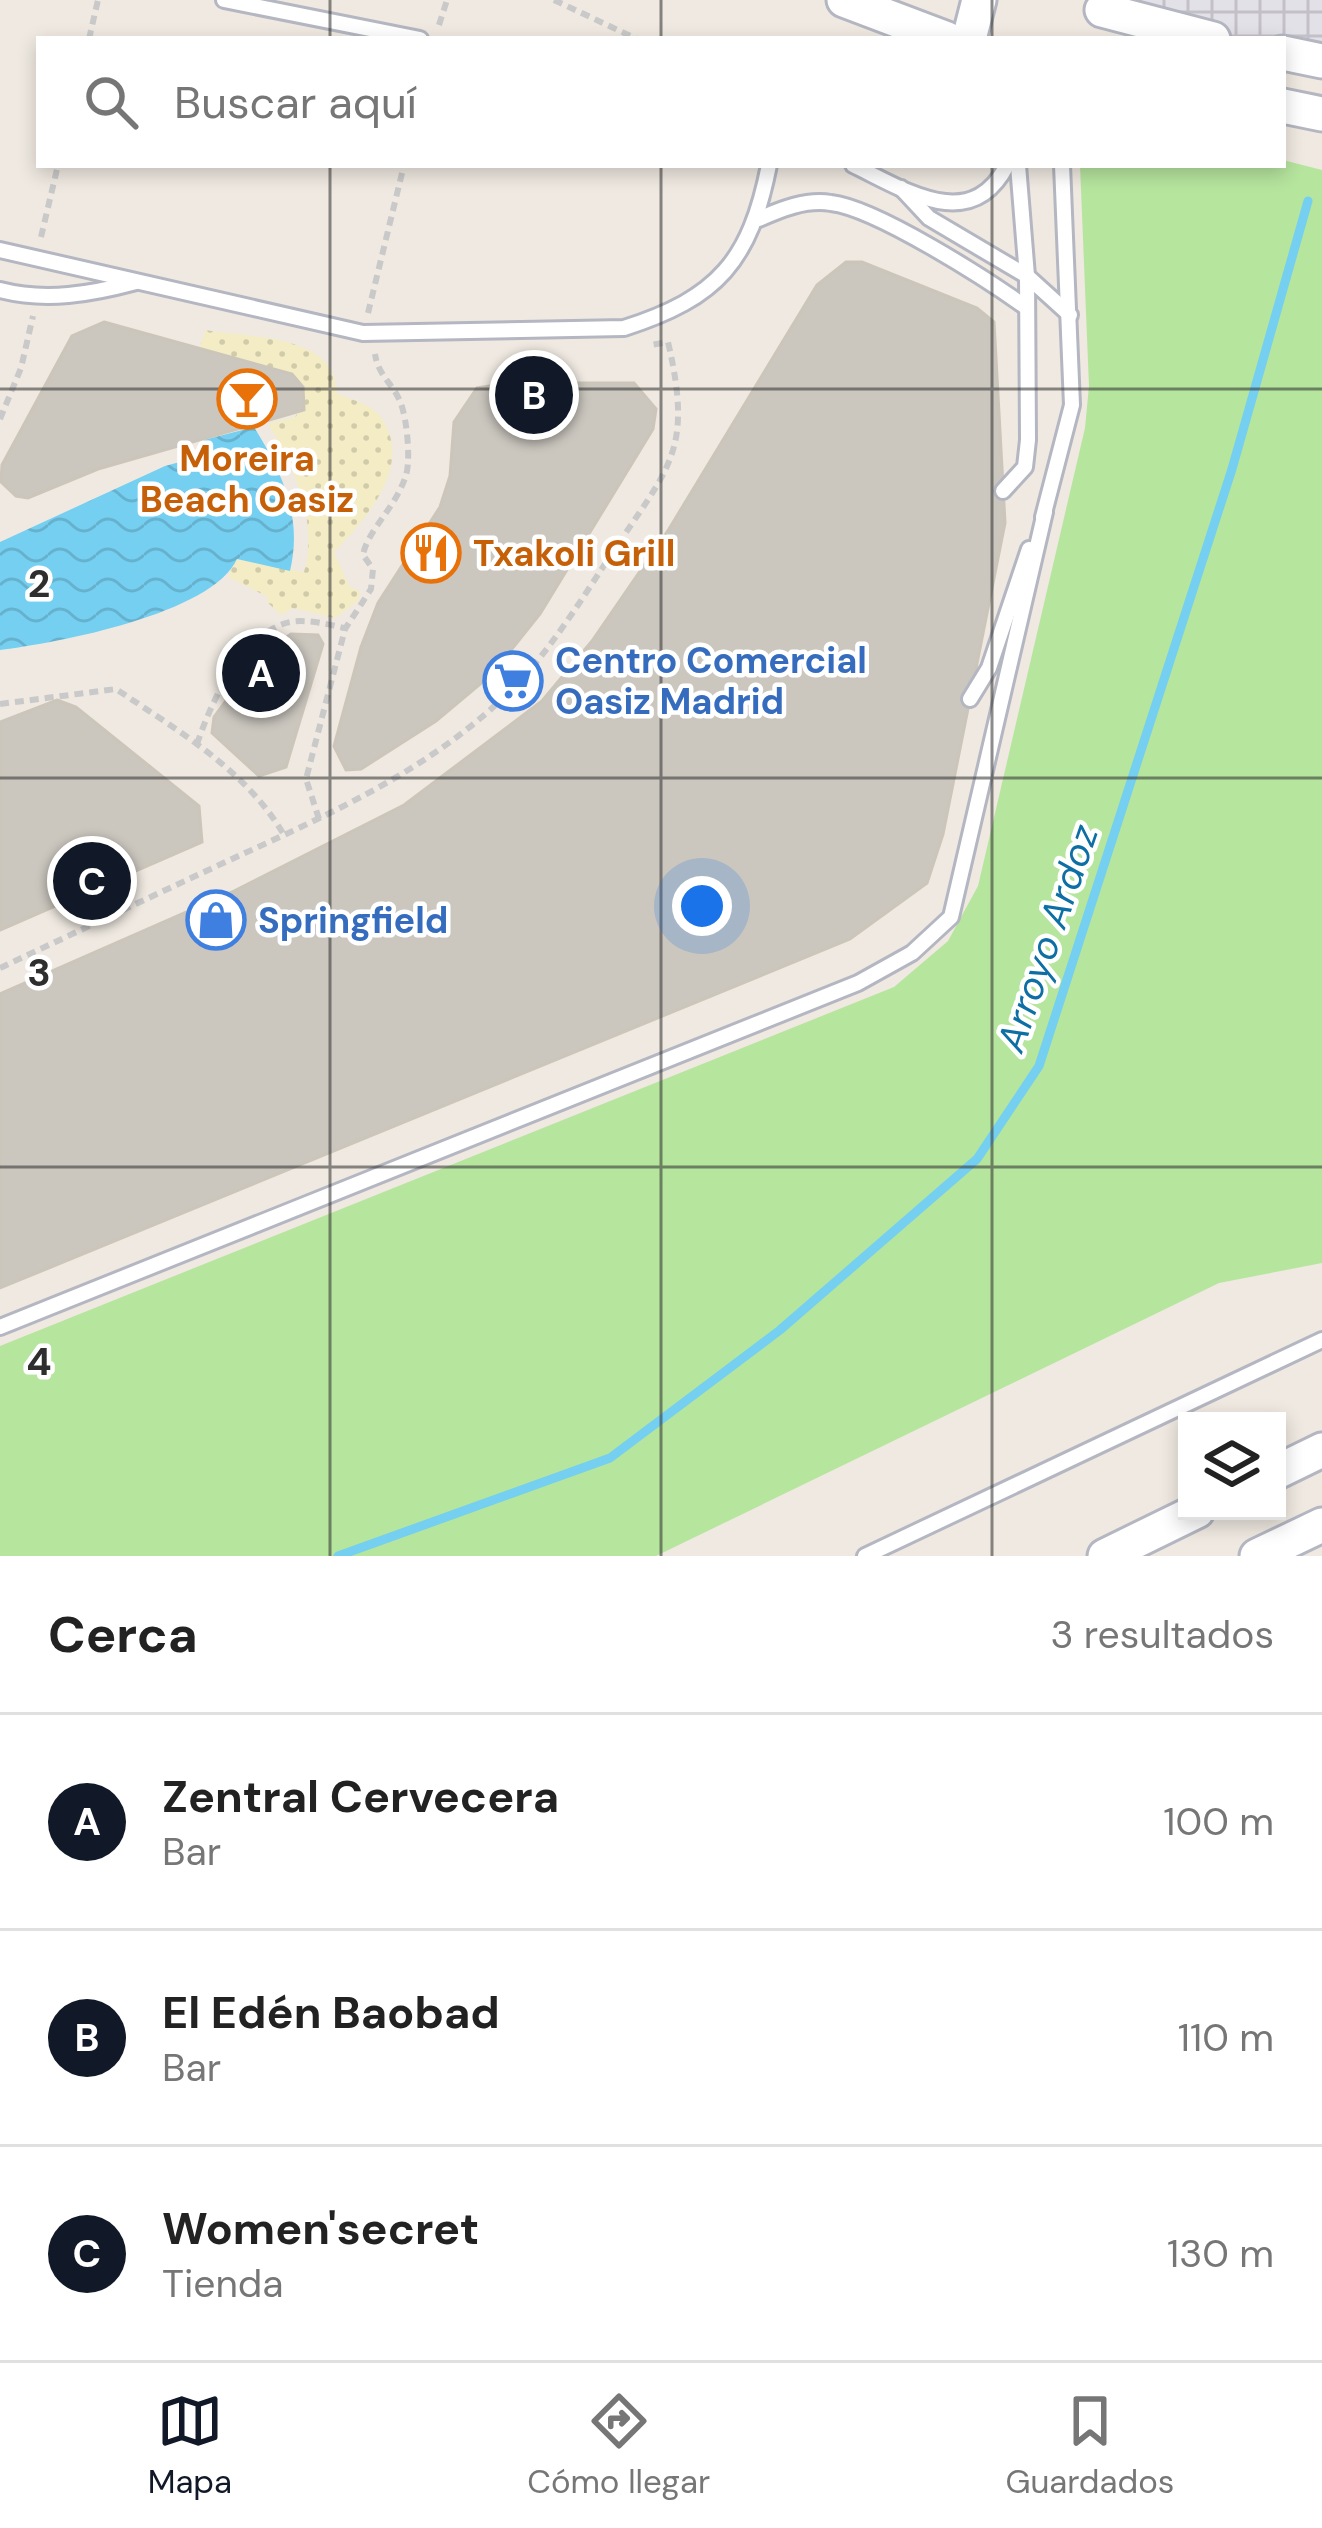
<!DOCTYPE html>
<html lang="es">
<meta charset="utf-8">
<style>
:root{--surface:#fff;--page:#f2f2f2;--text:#222;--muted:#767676;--line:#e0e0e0;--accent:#111827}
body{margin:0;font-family:"DM Sans",sans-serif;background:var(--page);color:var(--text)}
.controls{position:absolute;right:36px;bottom:36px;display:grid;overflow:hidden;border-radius:0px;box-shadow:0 6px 18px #0003}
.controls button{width:108px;height:108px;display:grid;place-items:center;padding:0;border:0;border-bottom:3px solid var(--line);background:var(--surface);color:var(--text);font:60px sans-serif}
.you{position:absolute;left:702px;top:906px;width:42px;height:42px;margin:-30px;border:9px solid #fff;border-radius:50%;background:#1a73e8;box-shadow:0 0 0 18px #1a73e833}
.badge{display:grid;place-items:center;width:78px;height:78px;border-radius:50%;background:var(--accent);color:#fff;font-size:39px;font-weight:700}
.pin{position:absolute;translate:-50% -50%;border:6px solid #fff;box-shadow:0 3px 12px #0006}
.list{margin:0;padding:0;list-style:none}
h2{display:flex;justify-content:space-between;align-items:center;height:156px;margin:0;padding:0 48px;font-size:51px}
h2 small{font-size:39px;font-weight:400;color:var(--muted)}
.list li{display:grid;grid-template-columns:78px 1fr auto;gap:36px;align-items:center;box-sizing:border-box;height:216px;padding:0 48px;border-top:3px solid var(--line)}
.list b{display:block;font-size:45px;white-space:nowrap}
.list p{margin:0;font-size:39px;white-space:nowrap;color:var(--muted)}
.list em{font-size:39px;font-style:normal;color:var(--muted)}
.icon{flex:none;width:66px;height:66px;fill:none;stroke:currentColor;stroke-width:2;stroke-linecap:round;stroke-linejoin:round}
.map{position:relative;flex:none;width:1322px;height:1556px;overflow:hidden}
.search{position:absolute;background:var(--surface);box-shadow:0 6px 18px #0003;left:36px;right:36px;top:36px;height:132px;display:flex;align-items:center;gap:30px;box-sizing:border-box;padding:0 42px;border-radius:0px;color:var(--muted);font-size:45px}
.sheet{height:804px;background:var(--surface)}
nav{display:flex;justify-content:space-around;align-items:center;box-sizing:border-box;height:168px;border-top:3px solid var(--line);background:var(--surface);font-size:33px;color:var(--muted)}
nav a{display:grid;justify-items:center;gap:6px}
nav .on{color:var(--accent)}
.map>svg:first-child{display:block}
</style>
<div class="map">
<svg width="1322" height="1556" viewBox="0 0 1322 1556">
<defs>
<pattern id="industrial-grid" width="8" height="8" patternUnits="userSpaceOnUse" patternTransform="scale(3)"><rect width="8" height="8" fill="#e3e1e8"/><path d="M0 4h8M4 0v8" fill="none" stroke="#c3c1c7"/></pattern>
<pattern id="sand-dots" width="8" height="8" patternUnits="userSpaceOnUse" patternTransform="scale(3)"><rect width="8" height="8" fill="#f3ecc5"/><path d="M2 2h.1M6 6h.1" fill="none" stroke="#d1cbaa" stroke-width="1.8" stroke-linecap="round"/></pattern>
<pattern id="water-waves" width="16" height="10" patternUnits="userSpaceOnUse" patternTransform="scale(3)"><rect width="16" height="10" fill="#75cff0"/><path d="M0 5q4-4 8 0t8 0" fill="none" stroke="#66b2ce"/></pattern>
</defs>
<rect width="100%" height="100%" fill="#efe9e1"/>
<path fill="url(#industrial-grid)" d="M1095,0H1322V61L1283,39H1213Z"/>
<path fill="#b6e59e" d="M1283,160L1322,170V1263L1219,1283L656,1556H0V1346L894,987L948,941L978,886L1085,428L1089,386L1080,165H1283Z"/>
<path fill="url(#sand-dots)" d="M206,330C251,338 336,334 337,393C351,401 368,402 379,415C417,463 365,520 334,552L349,586L360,592L358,601L335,618L293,608L281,615L267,602L268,597L228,577L236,559L304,572C319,523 294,466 268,424L295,417L306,399L292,374L199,348Z"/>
<path fill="url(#water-waves)" d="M254,427C282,472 303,517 290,571L237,559C212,614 57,643 0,650V542L165,466L209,454L200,441Z"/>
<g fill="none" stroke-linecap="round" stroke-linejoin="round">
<path stroke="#75cff0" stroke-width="9" d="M338,1556L610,1458L780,1330L977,1159L1039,1066L1232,469L1308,201"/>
</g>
<g fill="#cbc7bf" stroke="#cbc5ba" stroke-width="3">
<path d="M846,262H862L977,308L994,322L1005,523L943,834L927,883L850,939L0,1288V994L234,891L404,805L542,701L592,641L669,529L817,285Z"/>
<path d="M104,322L292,374L303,387L304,410L98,469L28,498L16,496L1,482L2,465L72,336Z"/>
<path d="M510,383H634L656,409L653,429L540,614L491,675L436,721L361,769L346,770L334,746L361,647L378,603L440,507L450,476L454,422L477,388Z"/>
<path d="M291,634L318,635L323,644L286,767L259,776L212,733L214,717L259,656Z"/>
<path d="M57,700L76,707L199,806L202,842L0,930V722Z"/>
</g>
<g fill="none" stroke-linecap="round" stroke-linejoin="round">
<g stroke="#b4b7c1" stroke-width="20">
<g id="service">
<path d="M224,0L420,39"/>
<path d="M853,165C905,190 971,235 1007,165"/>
<path d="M901,188L929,218L1027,276L1070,315"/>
<path d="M759,219C781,209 806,199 831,203C876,208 988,280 1027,308"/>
<path d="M0,250L363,333L624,328C718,298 750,261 769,165"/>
<path d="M0,290C46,302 91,294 136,282"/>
<path d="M1003,491L1025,467L1028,440L1027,276L1018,165"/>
<path d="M1043,517L1072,405L1062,165"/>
<path d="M970,699L989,668L1029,549"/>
<path d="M0,1327L858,983L912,953L951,917L1045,512"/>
<path d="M865,1556L1322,1340"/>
</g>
</g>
<g stroke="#b4b7c1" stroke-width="39">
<g id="tertiary">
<path d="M844,0L947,39"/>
<path d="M1102,10L1213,39"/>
<path d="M969,39L979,0"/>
<path d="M1283,53L1322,61"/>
<path d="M1283,106L1322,114"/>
<path d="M1277,1472L1322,1450"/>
<path d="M1105,1556L1197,1511"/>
<path d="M1257,1556L1322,1525"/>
</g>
</g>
<g stroke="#c9c9c9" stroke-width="6" stroke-dasharray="9 6" stroke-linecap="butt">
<path d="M554,0L637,39"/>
<path d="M439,25L447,0"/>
<path d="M89,39L98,0"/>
<path d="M41,237L58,165"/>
<path d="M368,313L404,165"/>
<path d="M0,419L21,368L33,316"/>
<path d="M0,704L116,689C177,730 246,770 284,835"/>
<path d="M197,744C211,703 240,637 286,623C303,618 327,624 344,628"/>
<path d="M319,819L306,779L345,629L371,589L373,569L363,555C367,530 399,505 407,471C410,455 407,420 401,404C394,384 378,376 375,354"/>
<path d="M0,968C77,932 154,895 232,859C330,814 434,768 511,690C550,651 579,603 609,558C668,467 694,454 668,342L651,345"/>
</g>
<use href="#service" stroke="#fff" stroke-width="14"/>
<use href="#tertiary" stroke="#fff" stroke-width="33"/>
</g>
<path fill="none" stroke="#2e2e2e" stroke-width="3" stroke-opacity="0.55" d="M330,0V39M661,0V39M992,0V39M330,165V1556M661,165V1556M992,165V1556M0,389H1322M0,778H1322M0,1167H1322"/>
<defs>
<g id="bar-ring" transform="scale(3)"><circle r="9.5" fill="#fff" stroke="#e8710a" stroke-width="1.5"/><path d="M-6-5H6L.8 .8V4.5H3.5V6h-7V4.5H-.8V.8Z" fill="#e8710a"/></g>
<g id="restaurant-ring" transform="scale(3)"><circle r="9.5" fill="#fff" stroke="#e8710a" stroke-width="1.5"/><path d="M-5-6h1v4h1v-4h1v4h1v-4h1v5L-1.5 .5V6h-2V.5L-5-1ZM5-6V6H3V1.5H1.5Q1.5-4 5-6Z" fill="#e8710a"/></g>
<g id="supermarket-ring" transform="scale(3)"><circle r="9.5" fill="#fff" stroke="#3f7fe0" stroke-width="1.5"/><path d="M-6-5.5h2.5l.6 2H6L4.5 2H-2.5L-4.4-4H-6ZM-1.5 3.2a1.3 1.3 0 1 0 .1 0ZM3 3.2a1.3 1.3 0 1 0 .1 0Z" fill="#3f7fe0"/></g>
<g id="shop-ring" transform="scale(3)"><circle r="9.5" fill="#fff" stroke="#3f7fe0" stroke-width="1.5"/><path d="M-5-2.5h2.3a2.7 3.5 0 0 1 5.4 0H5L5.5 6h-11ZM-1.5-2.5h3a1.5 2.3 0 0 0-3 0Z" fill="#3f7fe0"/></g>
</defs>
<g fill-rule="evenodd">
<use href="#bar-ring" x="247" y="399"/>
<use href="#restaurant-ring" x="431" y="553"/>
<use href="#supermarket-ring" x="513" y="681"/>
<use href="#shop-ring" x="216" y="920"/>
</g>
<g text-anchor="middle" stroke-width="9" stroke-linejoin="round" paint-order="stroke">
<g font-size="36" font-weight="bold" fill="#c56008" stroke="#fff">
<text x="247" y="471">Moreira<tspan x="247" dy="41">Beach Oasiz</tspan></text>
<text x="473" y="566" text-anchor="start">Txakoli Grill</text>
</g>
<g font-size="36" font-weight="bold" fill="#366cbe" stroke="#fff" text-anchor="start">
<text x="555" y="673">Centro Comercial<tspan x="555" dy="41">Oasiz Madrid</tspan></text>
<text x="258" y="933">Springfield</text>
</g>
<g font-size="39" font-style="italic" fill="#0d6fa3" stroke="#fff">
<text transform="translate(1047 938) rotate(-71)" y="14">Arroyo Ardoz</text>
</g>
</g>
<g font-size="39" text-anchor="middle" font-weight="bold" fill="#2e2e2e" stroke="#fff" stroke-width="9" stroke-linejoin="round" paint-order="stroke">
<text x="39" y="597">2</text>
<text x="39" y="986">3</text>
<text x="39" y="1375">4</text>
</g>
</svg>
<div class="controls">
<button><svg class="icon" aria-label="layers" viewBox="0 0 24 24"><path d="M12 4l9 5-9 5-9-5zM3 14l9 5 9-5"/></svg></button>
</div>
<div class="you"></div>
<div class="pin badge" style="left:261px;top:673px">A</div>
<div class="pin badge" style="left:534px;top:395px">B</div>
<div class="pin badge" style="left:92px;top:881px">C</div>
<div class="search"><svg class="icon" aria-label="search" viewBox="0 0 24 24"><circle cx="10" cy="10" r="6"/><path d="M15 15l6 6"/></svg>Buscar aquí</div>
</div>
<section class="sheet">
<h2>Cerca<small>3 resultados</small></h2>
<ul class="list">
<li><span class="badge">A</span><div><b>Zentral Cervecera</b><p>Bar</p></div><em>100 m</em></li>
<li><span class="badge">B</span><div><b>El Edén Baobad</b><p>Bar</p></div><em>110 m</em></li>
<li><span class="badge">C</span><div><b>Women'secret</b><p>Tienda</p></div><em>130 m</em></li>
</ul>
</section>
<nav>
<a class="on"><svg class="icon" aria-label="map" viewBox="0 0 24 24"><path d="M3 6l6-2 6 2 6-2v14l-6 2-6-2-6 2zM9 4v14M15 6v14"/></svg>Mapa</a>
<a><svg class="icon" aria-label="directions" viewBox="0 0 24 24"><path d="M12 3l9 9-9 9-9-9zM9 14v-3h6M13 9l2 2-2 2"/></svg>Cómo llegar</a>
<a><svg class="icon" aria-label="saved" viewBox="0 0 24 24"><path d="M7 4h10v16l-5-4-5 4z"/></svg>Guardados</a>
</nav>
